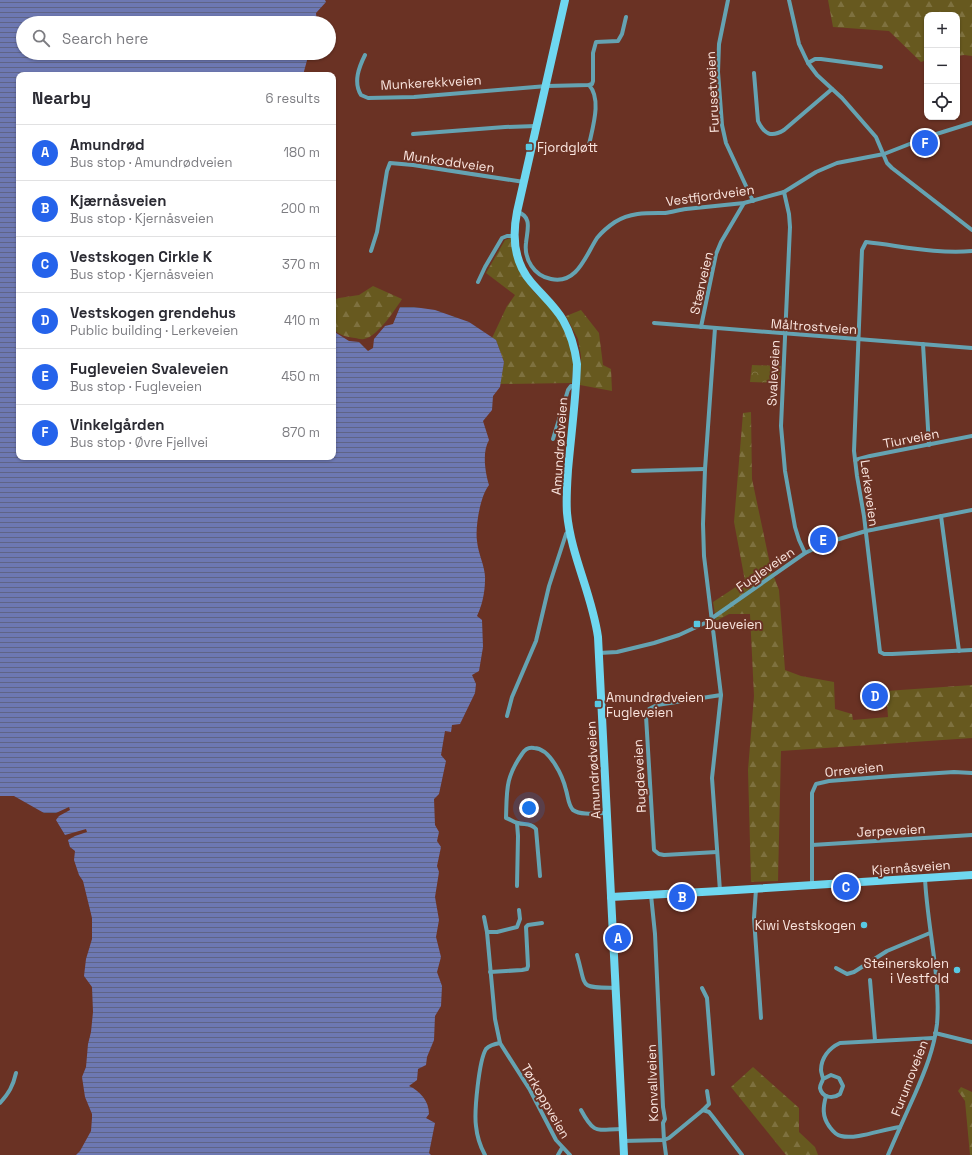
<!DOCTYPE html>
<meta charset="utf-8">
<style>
:root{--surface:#fff;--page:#f2f2f3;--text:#2b2b33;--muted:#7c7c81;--line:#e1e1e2;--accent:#2563eb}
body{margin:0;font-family:"Space Grotesk",sans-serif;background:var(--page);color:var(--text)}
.controls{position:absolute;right:12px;top:12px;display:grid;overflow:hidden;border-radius:8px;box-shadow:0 1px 3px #0004}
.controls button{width:36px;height:36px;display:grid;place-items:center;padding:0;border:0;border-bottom:1px solid var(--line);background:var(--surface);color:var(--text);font:20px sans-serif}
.you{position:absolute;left:529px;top:808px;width:14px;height:14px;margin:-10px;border:3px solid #fff;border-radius:50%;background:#1a73e8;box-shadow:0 0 0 6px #1a73e833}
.badge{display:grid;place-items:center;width:26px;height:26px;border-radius:50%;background:var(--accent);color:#fff;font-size:13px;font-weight:700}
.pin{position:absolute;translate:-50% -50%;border:2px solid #fff;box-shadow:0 1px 4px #0006}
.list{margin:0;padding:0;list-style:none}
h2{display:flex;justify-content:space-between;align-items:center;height:52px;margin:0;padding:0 16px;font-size:17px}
h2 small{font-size:13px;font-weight:400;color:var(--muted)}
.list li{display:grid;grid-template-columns:26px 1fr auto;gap:12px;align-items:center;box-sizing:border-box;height:56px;padding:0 16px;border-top:1px solid var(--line)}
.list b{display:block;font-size:15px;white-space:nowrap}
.list p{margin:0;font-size:13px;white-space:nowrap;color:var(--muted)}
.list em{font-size:13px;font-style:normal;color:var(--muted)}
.icon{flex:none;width:22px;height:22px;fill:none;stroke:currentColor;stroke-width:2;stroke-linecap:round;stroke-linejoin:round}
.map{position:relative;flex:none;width:972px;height:1155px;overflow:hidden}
.search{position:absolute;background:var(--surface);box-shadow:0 1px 3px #0004;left:16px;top:16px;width:320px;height:44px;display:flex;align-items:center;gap:10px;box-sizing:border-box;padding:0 14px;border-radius:22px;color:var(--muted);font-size:15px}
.panel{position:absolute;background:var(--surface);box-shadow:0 1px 3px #0004;left:16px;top:72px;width:320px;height:388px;border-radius:8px}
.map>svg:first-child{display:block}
</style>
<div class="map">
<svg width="972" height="1155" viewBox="0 0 972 1155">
<defs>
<pattern id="forest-firs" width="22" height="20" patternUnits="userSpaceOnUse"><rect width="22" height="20" fill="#67591f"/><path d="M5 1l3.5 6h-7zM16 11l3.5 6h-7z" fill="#7e713f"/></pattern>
<pattern id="park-crowns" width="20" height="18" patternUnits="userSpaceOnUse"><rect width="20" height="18" fill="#67591f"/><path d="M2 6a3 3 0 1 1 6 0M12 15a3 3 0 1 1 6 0" fill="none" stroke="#7e713f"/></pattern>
<pattern id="water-rules" width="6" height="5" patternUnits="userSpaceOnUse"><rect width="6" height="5" fill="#6d78b2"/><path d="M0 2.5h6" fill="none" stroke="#5f6486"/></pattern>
</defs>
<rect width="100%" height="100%" fill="#6a3224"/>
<g fill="url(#forest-firs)">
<path d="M828,0H972V56L964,55L957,56V15H927V60L921,62L889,31L833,27Z"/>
<path d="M511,238C513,262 521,278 537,295C541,299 545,302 549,306C561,319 570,340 573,358C574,366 572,375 572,383L500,384L504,362L496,340L492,338L507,306L515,295L486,273L505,240Z"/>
<path d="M373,286L402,299C395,310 377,337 364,339C360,340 358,338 355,338C346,337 338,335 333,328V300L339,298L359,295Z"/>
<path d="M581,310L599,333L603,365L611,369L612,391L580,385L581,356L578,339L566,316Z"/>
<path d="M751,412L752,479L771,569L779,590L785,670L801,676L834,682L835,709L852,714L853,720L888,717L886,691L972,685V738L781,751L778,881L751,882L748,770L754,696L750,614H729L716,621L713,602L745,581L734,522L743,413Z"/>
<path d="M753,1067L799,1108V1132L815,1147L818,1155H786L731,1087Z"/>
<path d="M961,1087L972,1092V1155H970L965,1101L958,1091Z"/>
</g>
<path fill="url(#park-crowns)" d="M752,365L781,366L779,383L750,382Z"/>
<path fill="url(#water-rules)" d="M0,0H325L326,2L316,13L317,23H23V53H309L303,75H19V457H333V331L349,341L359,342L368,351L373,348L374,339L385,326L393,324L400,307H414L435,310L469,322L496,340L504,362L500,387L493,396L492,410L483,421L489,440C482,452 485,472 489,485C480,496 475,528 477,541C478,554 486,568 485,580C485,592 482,606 477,616L482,620L483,647L479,671L472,675L476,684L475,693L460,724L452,725L451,732L445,731L441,755L446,761L439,794L434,799L435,825L439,832L437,841L441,847L437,866L439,872L435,897L439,920L436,937L441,957L437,972L442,986L441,1006L435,1016L434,1040L427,1057L426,1065L418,1069L417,1080L409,1086C420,1091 429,1101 429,1114L426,1118L435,1123L429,1153L431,1155H76L80,1151L91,1131L92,1118V1114L85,1097L82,1077L86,1067L88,1044L91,1032L93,1012L92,987L84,976L86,959L92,939V918L83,881L79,875L74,860L75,851L70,847L68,840L75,836L87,832L86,829L65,835L56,820L59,816L70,810L69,807L56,813H44L14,796H0Z"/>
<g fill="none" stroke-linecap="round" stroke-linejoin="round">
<g stroke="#65a3b2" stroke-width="4">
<path d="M728,0L719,44L718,72L722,125L726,143L753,201"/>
<path d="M789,0L799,44L808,63L817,75L842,98L876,137L887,163L892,168L972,230"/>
<path d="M365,55C359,67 353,82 361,95L368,98L414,97L547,86L589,85L592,84L593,81V53L596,42L618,41L622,34L626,17"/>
<path d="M808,63L815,59H821L881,67"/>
<path d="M754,73L758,121C764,134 771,138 784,130L832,89"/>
<path d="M413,134L505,127L536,126"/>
<path d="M588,150C591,132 603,100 589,85"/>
<path d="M784,192L789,214L790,227L781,426L785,471L795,527L799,540L805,553"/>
<path d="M517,212C533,216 527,231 526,243C524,259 534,276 551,279C577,285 586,255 597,238C602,232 609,226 615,222C631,212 648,213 665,213C672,212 679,210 686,209C706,207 725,205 744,203L784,192L816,172L837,163L884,154L930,136L972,123"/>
<path d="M371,251L377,232L387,171L390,163L413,165L524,182"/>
<path d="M972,251C936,254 902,246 866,242L862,250L854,451L857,476L864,516L880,652L884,654H892L972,650"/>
<path d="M478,282L485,267L502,238L507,236H514"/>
<path d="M654,323L972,348"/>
<path d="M701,327L716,254L721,242L744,203"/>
<path d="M715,328L705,469L703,524L704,556L721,695L712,778L720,891"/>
<path d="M923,344L929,445"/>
<path d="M553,439L568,390L571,386H576"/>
<path d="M855,460L870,456L972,436"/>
<path d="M633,471L705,469"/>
<path d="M941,516L959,651"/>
<path d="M599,653L617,652L654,643L679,635L705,623L805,553L829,542L866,531L972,510"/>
<path d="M507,716L512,697L536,641L549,586L566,534L569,531"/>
<path d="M812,845L972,835"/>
<path d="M717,852L664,855L659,854L654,850L646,716L649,709L657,705L721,695"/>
<path d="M540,876L536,829C531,823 525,825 518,823C513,822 510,819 506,818C507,791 505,778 522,754C525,749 529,747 534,748C550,748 563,777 566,790C568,796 568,805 573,810C582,816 597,813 607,813"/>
<path d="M812,885V793L816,784L829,781L893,776L954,772L972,773"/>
<path d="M517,886L518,836L517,823"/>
<path d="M756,889L754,918L761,1018"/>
<path d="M651,895L655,934L663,1107L665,1119L663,1123L664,1140L666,1155"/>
<path d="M484,917L487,932L495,1019L500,1043L530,1090L556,1140L570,1155"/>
<path d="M487,932H497L517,927L520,919L519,910"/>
<path d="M577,955C587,989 578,987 615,988"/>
<path d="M836,968L847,974L854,972L887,951L930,933"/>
<path d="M490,972L522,970L527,969L528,966L526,927L528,925L542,923"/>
<path d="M870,980L875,1040"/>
<path d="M702,988L707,998L713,1074"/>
<path d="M935,1033L972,1042"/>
<path d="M823,1079L831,1075L839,1078L843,1086L840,1094C833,1099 822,1098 820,1088C820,1084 822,1083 823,1079C823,1077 821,1073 821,1070C821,1058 829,1048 840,1043L934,1038"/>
<path d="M826,1096C823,1107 822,1116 829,1126C832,1130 835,1135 841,1136C856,1140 883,1129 900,1127"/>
<path d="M0,1103C9,1093 13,1086 16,1073"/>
<path d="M581,1110C595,1136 597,1129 622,1129"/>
<path d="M703,1110L709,1104L707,1091"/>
<path d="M623,1141L664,1140L669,1138L703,1110L709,1112L713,1117L742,1155"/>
<path d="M485,1155C480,1146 477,1136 476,1126C474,1112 479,1060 486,1049C490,1045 494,1044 500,1043"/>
<path d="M558,1155L562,1148"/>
<path d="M888,1155C897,1134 906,1114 915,1094C925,1071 934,1049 937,1024C941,978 927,925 925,878"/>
</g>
<g stroke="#6fd7f0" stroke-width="8">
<path d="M565,0L517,212C512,237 514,262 531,282C542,295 555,306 563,320C571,334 575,349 577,364C576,400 571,435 568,470C567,485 566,499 567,513C571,556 592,594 598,637L624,1155"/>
<path d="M611,897L720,891L972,875"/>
</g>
</g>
<g fill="#58c9e3" stroke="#6a3224" stroke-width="1.5">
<rect x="525" y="143" width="8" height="8" rx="2"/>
<rect x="693" y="620" width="8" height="8" rx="2"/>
<rect x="594" y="700" width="8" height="8" rx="2"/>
<circle cx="864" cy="925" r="4"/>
<circle cx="957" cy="970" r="4"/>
</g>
<g text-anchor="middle" stroke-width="4" stroke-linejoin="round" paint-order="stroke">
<g font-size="13" fill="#fae5df" stroke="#6a3224">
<text transform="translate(431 82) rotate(-3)" y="5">Munkerekkveien</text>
<text transform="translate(712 92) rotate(-93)" y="5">Furusetveien</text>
<text transform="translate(449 161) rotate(8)" y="5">Munkoddveien</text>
<text transform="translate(710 195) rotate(-8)" y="5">Vestfjordveien</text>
<text transform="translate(701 283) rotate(-77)" y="5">Stærveien</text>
<text transform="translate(814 326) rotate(4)" y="5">Måltrostveien</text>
<text transform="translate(773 373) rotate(-87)" y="5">Svaleveien</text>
<text transform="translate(911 438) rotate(-11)" y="5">Tiurveien</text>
<text transform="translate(559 446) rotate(-86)" y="5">Amundrødveien</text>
<text transform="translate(870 493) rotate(82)" y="5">Lerkeveien</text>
<text transform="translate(765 569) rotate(-35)" y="5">Fugleveien</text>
<text transform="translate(854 769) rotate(-6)" y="5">Orreveien</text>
<text transform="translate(593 770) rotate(-93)" y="5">Amundrødveien</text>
<text transform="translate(639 776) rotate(-93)" y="5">Rugdeveien</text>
<text transform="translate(891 830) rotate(-3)" y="5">Jerpeveien</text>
<text transform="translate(911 867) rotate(-4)" y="5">Kjernåsveien</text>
<text transform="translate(909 1078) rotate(-69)" y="5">Furumoveien</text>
<text transform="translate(652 1083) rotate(-92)" y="5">Konvallveien</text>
<text transform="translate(546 1101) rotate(60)" y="5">Tørkoppveien</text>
</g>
<g font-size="13" fill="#fae5df" stroke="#6a3224" text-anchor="start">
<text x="537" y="152">Fjordgløtt</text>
<text x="705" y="629">Dueveien</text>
<text x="606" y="702">Amundrødveien<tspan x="606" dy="15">Fugleveien</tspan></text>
<text x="856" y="930" text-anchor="end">Kiwi Vestskogen</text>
<text x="949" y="968" text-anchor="end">Steinerskolen<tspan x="949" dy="15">i Vestfold</tspan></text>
</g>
</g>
</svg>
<div class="controls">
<button>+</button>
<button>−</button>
<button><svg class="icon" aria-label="locate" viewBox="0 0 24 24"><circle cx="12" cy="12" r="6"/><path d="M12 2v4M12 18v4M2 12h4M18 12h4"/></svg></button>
</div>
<div class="you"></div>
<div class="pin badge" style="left:618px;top:938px">A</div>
<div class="pin badge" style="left:682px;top:897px">B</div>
<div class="pin badge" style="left:846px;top:887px">C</div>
<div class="pin badge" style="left:875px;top:696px">D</div>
<div class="pin badge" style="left:823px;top:540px">E</div>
<div class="pin badge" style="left:925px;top:143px">F</div>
<div class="search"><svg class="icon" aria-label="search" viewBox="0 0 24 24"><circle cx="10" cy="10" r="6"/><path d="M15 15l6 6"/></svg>Search here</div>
<section class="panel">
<h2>Nearby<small>6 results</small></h2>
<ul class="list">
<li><span class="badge">A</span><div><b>Amundrød</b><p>Bus stop · Amundrødveien</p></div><em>180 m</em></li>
<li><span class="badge">B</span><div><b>Kjærnåsveien</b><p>Bus stop · Kjernåsveien</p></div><em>200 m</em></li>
<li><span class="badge">C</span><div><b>Vestskogen Cirkle K</b><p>Bus stop · Kjernåsveien</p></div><em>370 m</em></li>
<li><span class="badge">D</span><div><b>Vestskogen grendehus</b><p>Public building · Lerkeveien</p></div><em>410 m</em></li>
<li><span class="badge">E</span><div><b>Fugleveien Svaleveien</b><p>Bus stop · Fugleveien</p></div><em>450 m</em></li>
<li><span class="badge">F</span><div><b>Vinkelgården</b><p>Bus stop · Øvre Fjellvei</p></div><em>870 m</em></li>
</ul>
</section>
</div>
